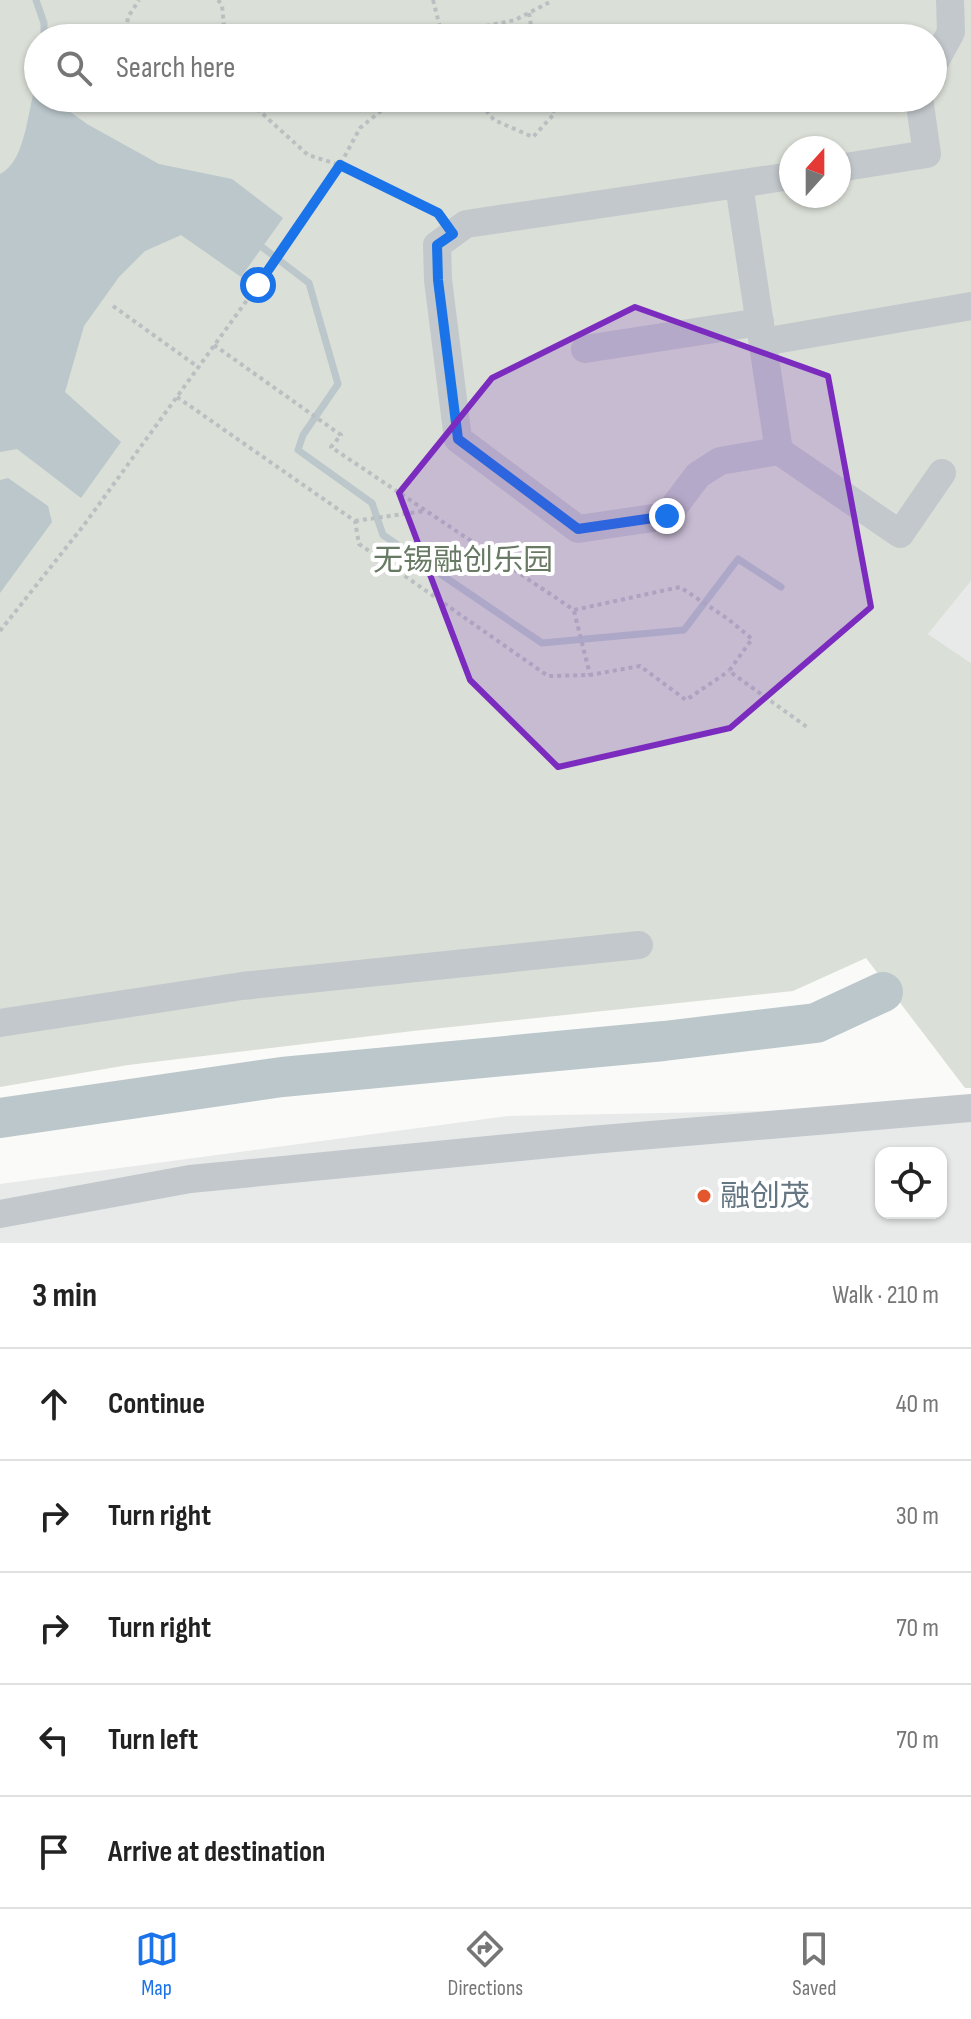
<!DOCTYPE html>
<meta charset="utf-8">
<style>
:root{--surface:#fff;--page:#f2f2f2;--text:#222;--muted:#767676;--line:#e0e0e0;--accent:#1a73e8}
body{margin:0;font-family:"Sofia Sans Condensed","Noto Sans SC",sans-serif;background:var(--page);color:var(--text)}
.controls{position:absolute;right:24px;bottom:24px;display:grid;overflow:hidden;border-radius:16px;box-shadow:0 2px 6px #0004}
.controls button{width:72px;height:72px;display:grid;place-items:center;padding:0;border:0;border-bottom:2px solid var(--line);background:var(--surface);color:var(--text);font:40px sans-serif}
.compass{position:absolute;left:779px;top:136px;width:72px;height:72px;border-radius:50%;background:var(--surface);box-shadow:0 2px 6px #0004;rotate:21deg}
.stop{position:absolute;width:24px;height:24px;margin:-18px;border:6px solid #1a73e8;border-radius:50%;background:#fff}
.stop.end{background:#1a73e8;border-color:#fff;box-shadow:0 2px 8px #0008}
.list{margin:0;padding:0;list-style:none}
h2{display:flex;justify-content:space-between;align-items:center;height:104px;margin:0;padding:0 32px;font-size:34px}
h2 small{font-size:26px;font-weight:400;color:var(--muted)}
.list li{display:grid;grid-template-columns:52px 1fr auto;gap:24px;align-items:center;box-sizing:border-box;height:112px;padding:0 32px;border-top:2px solid var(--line)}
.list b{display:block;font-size:30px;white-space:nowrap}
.list em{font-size:26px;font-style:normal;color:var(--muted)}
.icon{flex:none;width:44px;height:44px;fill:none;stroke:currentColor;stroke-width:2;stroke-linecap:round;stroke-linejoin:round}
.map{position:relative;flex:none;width:971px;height:1243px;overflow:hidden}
.search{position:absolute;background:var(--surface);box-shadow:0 2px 6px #0004;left:24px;right:24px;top:24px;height:88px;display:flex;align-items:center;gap:20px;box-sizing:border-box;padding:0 28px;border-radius:44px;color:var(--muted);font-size:30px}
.sheet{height:664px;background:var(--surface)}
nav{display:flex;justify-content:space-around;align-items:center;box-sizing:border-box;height:112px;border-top:2px solid var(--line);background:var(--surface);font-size:22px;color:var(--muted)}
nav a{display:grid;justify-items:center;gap:4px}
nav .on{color:var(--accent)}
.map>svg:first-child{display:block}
</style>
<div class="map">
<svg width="971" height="1243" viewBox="0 0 971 1243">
<rect width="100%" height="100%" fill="#fafaf8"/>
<g fill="#e8e9e9" fill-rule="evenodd">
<path d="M971,581V663L928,634Z"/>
<path d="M971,1107V1243H0V1184L508,1116ZM881,1153H941V1213H881Z"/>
</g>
<path fill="#dadfd7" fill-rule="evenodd" d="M0,0H971V581L928,634L971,663V1088H965L866,958L793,991L413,1031L128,1065L0,1087ZM38,38H933V98H38ZM791,148H839V196H791Z"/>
<g fill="#bbc7cb">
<path d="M38,78V98H59L62,106L87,124L159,164L232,179L283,218L241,277L181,235L145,251L119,277L84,326L65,392L121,442L81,498L17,449L0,452V174C28,160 27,105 38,78Z"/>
<path d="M8,478L48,506L52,522L0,593V480Z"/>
</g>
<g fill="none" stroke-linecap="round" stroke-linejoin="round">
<g stroke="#bbc7cb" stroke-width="7">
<path d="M36,0L44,23V38"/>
<path d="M262,247L309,283L338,384L303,435L298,450L372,503L383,535L542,643L684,630L738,559L781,587"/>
</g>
<path stroke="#bbc7cb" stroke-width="40" d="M0,1118L282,1077L664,1041L816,1023L883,992"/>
<g stroke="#bbbfc2" stroke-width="4" stroke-dasharray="4 4" stroke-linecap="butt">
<path d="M218,0L222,5L225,38"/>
<path d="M433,0L442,35L439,38"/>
<path d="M529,13L533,38"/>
<path d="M125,38L128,17L139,0"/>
<path d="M443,38L442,35L515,20L550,2V0"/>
<path d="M245,98L308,155L340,165L360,128L382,110L389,98"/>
<path d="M476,98L494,120L533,137L555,113L547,98"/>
<path d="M113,306L198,367"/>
<path d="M214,345L341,435L331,447L574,610L680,587L728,619L752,639L729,671L807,727"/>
<path d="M177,397L355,521L359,544L548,676L590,675L640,666L686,700L729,671"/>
<path d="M355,521L424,511"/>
<path d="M574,611L590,675"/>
<path d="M0,631L84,525L258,285L340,165L438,213L440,215"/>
</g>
<g stroke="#c3c8cc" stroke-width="28">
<path d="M933,65L951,32L950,0"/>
<path d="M839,168L927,154L919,98"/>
<path d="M739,185L779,451L900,534L942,473"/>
<path d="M763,342L971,306"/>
<path d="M585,349L760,322"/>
<path d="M779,451L720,461L698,475L667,516L578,529L458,439L438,280L437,245L466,224L791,176"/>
<path d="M0,1023L242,986L639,945"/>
<path d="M0,1214L190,1179L591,1140L971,1108"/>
</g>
</g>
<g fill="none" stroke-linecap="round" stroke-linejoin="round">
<path stroke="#1a73e8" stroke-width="10" d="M258,285L340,165L438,213L453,234L437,245L438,280L458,439L578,529L667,516"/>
</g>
<path fill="#7b2cbf" fill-opacity="0.2" stroke="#7b2cbf" stroke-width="6" stroke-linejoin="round" d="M635,307L828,376L871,607L730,728L558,767L470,680L399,493L492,378Z"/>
<circle fill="#e4572e" stroke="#fff" stroke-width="3" cx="704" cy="1196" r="8"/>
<g text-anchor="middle" stroke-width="8" stroke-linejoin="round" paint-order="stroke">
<g font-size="30" fill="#687a64" stroke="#fff">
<text x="463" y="570">无锡融创乐园</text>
</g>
<g font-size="30" fill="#657683" stroke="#fff" text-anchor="start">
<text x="720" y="1206">融创茂</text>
</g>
</g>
</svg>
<div class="controls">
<button><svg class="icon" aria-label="locate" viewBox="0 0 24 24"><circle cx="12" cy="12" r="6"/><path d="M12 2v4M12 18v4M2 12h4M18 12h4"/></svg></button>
</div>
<svg class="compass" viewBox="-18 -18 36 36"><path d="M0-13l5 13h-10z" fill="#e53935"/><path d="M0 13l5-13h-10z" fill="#767676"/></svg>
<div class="stop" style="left:258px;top:285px"></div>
<div class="stop end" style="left:667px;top:516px"></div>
<div class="search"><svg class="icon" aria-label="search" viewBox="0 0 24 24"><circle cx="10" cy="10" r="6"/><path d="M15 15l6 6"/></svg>Search here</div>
</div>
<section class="sheet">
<h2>3 min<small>Walk · 210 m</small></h2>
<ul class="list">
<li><svg class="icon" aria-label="ahead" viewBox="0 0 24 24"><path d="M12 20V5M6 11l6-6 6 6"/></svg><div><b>Continue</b></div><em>40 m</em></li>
<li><svg class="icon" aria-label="right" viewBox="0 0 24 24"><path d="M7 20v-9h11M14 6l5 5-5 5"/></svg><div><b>Turn right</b></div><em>30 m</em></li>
<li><svg class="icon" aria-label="right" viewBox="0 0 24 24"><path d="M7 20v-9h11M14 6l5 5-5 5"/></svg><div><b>Turn right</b></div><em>70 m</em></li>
<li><svg class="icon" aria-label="left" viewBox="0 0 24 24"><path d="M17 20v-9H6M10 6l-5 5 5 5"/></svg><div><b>Turn left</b></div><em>70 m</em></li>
<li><svg class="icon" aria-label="arrive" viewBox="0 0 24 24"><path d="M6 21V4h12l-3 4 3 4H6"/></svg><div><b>Arrive at destination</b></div></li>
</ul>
</section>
<nav>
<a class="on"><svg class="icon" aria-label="map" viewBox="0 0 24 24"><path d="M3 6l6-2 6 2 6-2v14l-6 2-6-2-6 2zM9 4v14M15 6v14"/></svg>Map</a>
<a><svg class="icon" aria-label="directions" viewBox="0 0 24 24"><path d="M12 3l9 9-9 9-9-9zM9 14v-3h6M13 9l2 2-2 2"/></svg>Directions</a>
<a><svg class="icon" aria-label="saved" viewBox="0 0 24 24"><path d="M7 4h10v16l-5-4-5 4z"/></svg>Saved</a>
</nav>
